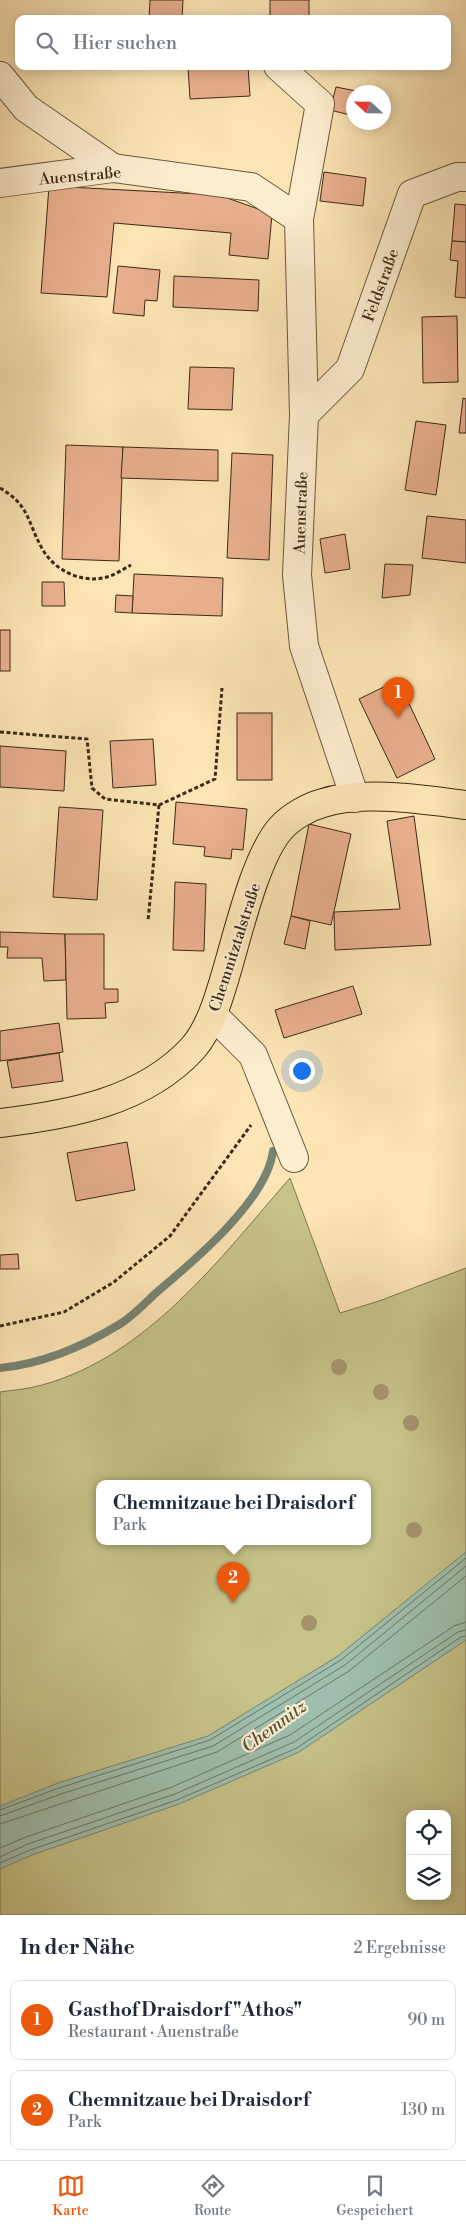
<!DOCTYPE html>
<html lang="de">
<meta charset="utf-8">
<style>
:root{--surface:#fff;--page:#f6f6f7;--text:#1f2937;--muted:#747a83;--line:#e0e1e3;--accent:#ea580c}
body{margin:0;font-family:"Libre Bodoni",serif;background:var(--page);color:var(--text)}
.controls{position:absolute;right:15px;bottom:15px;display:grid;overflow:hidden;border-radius:10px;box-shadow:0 2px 12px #0003}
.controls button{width:45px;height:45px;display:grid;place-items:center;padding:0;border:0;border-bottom:1px solid var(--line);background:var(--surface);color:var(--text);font:25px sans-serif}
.compass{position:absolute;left:346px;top:85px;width:45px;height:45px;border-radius:50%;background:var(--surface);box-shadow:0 2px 12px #0003;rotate:292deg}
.you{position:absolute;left:301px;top:1070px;width:18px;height:18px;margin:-12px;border:4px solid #fff;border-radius:50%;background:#1a73e8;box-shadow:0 0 0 8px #1a73e833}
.badge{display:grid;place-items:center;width:32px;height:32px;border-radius:50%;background:var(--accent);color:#fff;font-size:16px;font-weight:700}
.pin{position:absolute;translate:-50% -41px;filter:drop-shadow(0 1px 2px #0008)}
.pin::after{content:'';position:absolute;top:26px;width:18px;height:15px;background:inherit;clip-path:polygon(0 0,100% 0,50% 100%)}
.popup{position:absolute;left:96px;top:1480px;width:275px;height:65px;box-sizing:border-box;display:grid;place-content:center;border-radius:10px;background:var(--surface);filter:drop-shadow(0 1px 4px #0005);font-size:16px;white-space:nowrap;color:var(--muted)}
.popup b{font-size:19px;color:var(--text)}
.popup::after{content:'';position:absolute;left:50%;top:100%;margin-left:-10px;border:10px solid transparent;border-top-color:var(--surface)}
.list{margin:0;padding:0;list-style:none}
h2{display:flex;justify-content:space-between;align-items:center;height:65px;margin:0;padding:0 20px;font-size:21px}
h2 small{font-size:16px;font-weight:400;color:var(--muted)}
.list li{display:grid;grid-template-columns:32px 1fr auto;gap:15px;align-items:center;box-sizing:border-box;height:80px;margin:0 10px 10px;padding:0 10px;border:1px solid var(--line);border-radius:10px}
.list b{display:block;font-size:19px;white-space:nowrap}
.list p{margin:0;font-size:16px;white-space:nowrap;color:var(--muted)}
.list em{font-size:16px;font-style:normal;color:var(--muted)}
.icon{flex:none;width:28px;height:28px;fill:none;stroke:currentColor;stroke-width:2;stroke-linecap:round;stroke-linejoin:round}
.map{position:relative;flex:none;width:466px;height:1915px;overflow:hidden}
.search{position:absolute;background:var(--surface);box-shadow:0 2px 12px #0003;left:15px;right:15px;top:15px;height:55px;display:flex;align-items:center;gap:12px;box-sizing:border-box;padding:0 18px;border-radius:10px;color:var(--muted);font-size:19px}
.sheet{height:245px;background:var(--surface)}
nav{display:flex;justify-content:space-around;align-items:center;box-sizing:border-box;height:70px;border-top:1px solid var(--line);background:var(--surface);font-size:14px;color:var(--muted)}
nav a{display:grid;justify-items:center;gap:2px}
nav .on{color:var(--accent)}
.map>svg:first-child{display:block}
</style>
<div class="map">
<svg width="466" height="1915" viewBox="0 0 466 1915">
<rect width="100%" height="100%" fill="#fce4b5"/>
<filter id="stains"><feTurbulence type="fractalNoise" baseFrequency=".004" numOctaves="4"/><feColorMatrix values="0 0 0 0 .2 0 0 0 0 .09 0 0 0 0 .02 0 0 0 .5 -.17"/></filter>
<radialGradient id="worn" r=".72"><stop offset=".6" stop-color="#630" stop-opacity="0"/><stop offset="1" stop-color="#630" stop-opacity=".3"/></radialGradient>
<path fill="#c6c288" stroke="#807650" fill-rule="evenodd" d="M290,1178L340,1313L379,1301L466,1268V1915H0V1392C14,1390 28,1389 42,1385C148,1356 221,1257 290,1178ZM99,1484H367V1542H99ZM410,1814H447V1896H410Z"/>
<path fill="#9fbfae" stroke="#778472" d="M466,1552V1640L299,1752L179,1804L32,1855L0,1869V1806L58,1783L208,1736L338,1656Z"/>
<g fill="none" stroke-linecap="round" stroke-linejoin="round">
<g stroke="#6c7562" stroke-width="1">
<path d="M0,1810L59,1788L210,1740L341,1660L466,1558"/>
<path d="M0,1816L61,1794L213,1746L345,1665L466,1566"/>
<path d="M0,1824L217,1752L349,1671L466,1576"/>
<path d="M0,1848L26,1837L172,1787L290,1735L454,1626L466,1622"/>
<path d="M0,1857L28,1844L175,1794L294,1742L458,1632L466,1630"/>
<path d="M0,1863L30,1850L177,1800L297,1748L461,1637L466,1636"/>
</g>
<path stroke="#778472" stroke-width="8" d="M0,1368C42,1364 84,1346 120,1324C133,1316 145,1303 157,1292C194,1261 267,1200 273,1151"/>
</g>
<g fill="#e9af8f" stroke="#3a2b17">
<path d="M150,0H183L182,19H149Z"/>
<rect x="270" y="0" width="39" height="19"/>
<path d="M188,66H248L250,96L190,99Z"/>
<path d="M336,87L361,92H354V116L330,110Z"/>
<path d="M324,172L366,178L363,206L320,201Z"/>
<path d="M49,186L219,195L272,214L268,259L229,255L231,233L114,223L107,297L41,293Z"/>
<path d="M455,204L466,205V242L452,241Z"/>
<path d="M452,241L466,242V298L455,297L458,261L450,260Z"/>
<path d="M118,266L160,270L157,301L145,300L144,316L113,313Z"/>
<path d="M174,276L259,280L258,311L173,307Z"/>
<path d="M457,316L458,382L423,383L422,317Z"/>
<path d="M190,367L234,368L232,410L188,409Z"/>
<path d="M463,398L466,399V433H459Z"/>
<path d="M416,421L446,425L436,495L405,490Z"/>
<path d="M66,445L123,447L119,561L62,559Z"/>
<path d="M123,447L218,450V481L121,478Z"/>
<path d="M232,453L273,455L269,560L227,558Z"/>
<path d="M427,516L466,520V563L422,558Z"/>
<path d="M345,534L350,569L325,573L320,539Z"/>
<path d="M385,564L413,565L410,595L382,598Z"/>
<path d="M134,574L223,578L222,616L132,613Z"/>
<path d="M42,582H64L65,606H42Z"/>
<path d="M116,595L133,596L132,613L115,612Z"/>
<rect x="0" y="630" width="10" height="41"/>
<path d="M398,680L435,759L397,778L359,699Z"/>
<rect x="237" y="713" width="35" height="67"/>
<path d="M153,739L156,785L113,788L110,741Z"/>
<path d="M0,746L66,751L64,791L0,787Z"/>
<path d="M176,802L247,809L243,850L232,849L231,859L204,856L205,847L173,844Z"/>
<path d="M59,807L103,810L97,900L53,897Z"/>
<path d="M414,816L431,945L335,950L334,912L400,909L387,821Z"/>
<path d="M309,824L351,834L331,925L291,916Z"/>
<path d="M175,882L206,884L204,951L173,950Z"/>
<path d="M291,916L310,921L305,949L284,944Z"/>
<path d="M0,932L65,934L66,980L44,981L42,958H7L8,947H0Z"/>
<path d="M65,934H104V989H118V1002L105,1003L106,1018L67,1019Z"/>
<path d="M353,986L362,1014L284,1038L275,1010Z"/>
<path d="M59,1023L63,1052L0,1061V1031Z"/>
<path d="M59,1053L63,1081L12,1088L7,1061Z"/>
<path d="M127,1142L135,1190L76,1201L67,1153Z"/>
<path d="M18,1254L19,1269H0V1255Z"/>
</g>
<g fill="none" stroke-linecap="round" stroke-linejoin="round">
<g stroke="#6a593e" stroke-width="30">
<g id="minor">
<path d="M278,66L320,104L299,219L304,415L297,575L304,646L355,798"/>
<path d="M0,76L26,108L113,168"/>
<path d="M0,183L113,168L251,187L299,219"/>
<path d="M304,415L350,369L412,194L457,177H466"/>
<path d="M213,1015L253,1055L294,1158"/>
</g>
</g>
<g stroke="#3a2b17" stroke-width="30">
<path id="major" d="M0,1123C68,1115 144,1102 193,1048C207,1032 215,1010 221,990C235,948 253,859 281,828C291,817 308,807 323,803C363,790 425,800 466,805"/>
</g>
<g stroke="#3a2b17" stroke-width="3" stroke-dasharray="4 2.5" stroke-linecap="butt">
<path d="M0,488C31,506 27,523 43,550C55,571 83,584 107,577C115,575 123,569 131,565"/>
<path d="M0,732L87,739L92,788L105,799L159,805L148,921"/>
<path d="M159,805L215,779L222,688"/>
<path d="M0,1326L64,1312L114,1282L170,1236L251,1125"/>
</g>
<use href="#minor" stroke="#fdedcf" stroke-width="28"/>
<use href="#major" stroke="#fce4b5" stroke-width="28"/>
</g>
<g fill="#a5936e">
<circle cx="339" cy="1367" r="8"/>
<circle cx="381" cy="1392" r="8"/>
<circle cx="411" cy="1423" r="8"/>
<circle cx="414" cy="1530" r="8"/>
<circle cx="309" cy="1623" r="8"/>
</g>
<g text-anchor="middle" stroke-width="4.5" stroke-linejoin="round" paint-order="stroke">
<g font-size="16" fill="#3a2b17" stroke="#fdedcf">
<text transform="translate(80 175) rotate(-5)" y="6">Auenstraße</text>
<text transform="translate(380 285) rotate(-70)" y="6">Feldstraße</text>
<text transform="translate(300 513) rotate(-88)" y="6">Auenstraße</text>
<text transform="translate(234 947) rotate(-72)" y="6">Chemnitztalstraße</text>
</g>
<g font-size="18" font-style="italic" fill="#53503d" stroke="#fdedcf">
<text transform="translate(274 1726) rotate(-36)" y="6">Chemnitz</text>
</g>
</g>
<rect width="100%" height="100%" filter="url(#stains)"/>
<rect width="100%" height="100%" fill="url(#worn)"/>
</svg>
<div class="controls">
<button><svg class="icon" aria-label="locate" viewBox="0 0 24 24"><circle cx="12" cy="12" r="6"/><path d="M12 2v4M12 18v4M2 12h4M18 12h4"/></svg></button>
<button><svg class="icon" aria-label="layers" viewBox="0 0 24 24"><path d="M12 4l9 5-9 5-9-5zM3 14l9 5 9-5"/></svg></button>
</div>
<svg class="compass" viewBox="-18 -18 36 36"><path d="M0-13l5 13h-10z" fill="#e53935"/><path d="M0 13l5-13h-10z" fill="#747a83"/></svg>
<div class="you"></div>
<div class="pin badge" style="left:398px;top:718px">1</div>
<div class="pin badge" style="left:233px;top:1603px">2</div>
<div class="popup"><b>Chemnitzaue bei Draisdorf</b>Park</div>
<div class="search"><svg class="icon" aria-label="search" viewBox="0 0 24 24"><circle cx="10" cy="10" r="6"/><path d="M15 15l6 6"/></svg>Hier suchen</div>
</div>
<section class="sheet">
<h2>In der Nähe<small>2 Ergebnisse</small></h2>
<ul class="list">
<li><span class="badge">1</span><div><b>Gasthof Draisdorf &quot;Athos&quot;</b><p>Restaurant · Auenstraße</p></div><em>90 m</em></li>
<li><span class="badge">2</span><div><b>Chemnitzaue bei Draisdorf</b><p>Park</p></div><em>130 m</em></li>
</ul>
</section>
<nav>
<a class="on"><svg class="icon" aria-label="map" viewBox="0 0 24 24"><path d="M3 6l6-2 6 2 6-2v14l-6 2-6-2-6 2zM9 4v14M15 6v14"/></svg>Karte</a>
<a><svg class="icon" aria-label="directions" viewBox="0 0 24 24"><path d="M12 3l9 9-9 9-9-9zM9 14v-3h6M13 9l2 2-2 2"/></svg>Route</a>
<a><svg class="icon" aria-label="saved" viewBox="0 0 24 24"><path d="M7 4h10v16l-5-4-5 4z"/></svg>Gespeichert</a>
</nav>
